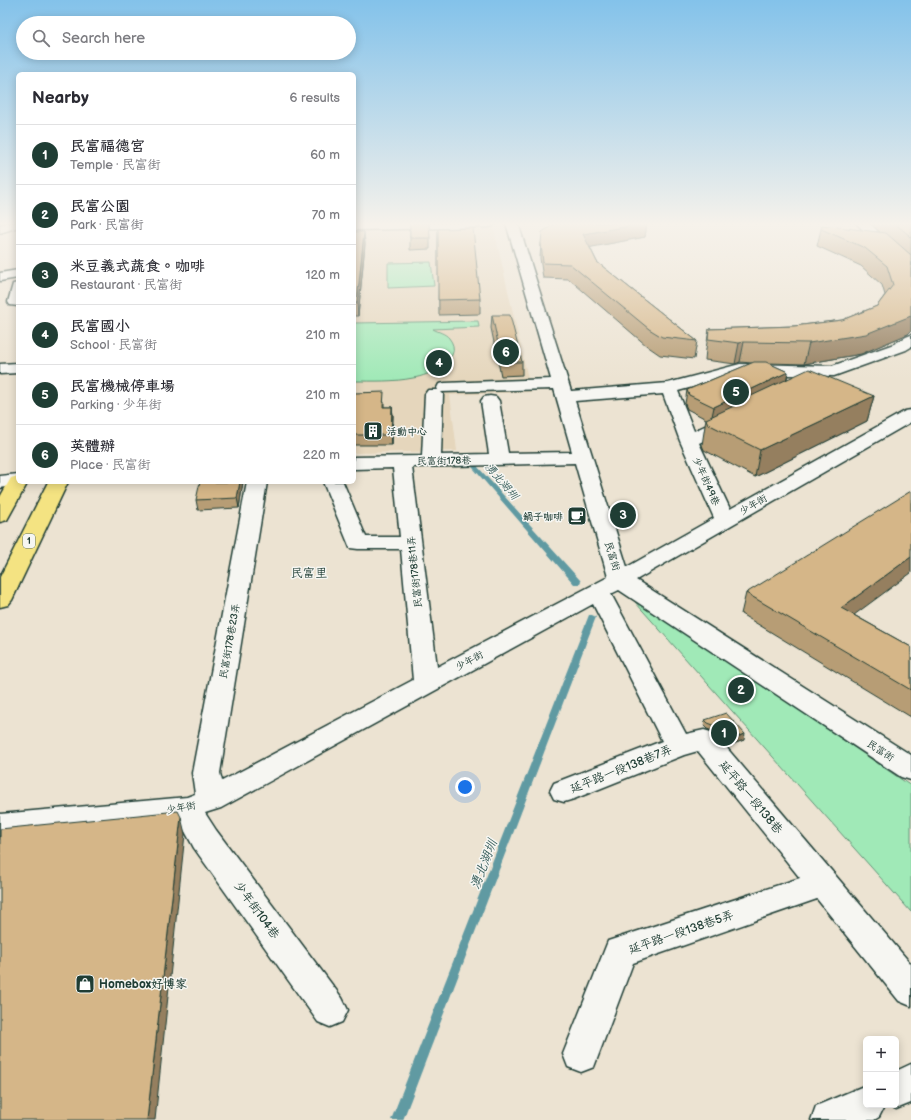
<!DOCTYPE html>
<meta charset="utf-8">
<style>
:root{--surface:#fff;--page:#f7f7f7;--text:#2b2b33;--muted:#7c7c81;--line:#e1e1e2;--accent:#1f3d34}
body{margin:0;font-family:"Balsamiq Sans","LXGW WenKai TC",sans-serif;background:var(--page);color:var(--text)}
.controls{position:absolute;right:12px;bottom:12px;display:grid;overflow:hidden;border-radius:6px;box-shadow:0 2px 10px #0003}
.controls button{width:36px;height:36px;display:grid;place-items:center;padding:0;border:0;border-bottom:1px solid var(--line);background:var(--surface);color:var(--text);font:20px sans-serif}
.you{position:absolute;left:465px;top:787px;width:14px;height:14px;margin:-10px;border:3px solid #fff;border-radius:50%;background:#1a73e8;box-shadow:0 0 0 6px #1a73e833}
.badge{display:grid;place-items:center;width:26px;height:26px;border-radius:50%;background:var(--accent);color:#fff;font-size:13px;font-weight:700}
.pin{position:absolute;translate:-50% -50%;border:2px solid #fff;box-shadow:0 1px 4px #0006}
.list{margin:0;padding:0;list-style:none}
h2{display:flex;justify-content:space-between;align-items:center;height:52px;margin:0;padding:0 16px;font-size:17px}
h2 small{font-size:13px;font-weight:400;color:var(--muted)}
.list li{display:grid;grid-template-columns:26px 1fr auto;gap:12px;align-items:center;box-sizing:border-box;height:60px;padding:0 16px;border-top:1px solid var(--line)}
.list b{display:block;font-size:15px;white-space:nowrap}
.list p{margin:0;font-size:13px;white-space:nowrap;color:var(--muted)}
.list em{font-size:13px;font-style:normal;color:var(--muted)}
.icon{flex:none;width:22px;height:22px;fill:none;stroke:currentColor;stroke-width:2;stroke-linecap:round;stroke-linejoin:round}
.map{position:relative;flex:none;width:911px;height:1120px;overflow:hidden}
.search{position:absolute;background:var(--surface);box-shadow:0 2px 10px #0003;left:16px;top:16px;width:340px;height:44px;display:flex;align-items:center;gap:10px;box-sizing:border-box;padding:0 14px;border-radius:22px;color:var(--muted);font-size:15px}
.panel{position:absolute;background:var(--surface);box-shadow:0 2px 10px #0003;left:16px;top:72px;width:340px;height:412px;border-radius:6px}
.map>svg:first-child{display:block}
</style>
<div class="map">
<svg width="911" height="1120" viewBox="0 0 911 1120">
<rect width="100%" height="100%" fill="#ece3d2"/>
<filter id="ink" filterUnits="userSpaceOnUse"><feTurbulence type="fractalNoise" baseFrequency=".025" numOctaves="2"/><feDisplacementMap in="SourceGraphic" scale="8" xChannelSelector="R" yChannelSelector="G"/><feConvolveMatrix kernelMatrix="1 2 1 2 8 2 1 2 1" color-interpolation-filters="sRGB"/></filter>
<g filter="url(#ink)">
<path fill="#e5d6bc" d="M494,229L531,392L450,395L457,451L354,453V230Z"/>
<g fill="#a0e9b7" stroke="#609376">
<path d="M431,262L434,286L388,288V263Z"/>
<path d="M478,321L479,327L433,329C438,332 445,333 449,338C466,359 429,376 413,378C394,382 373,381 354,381V323Z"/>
<path d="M627,593L911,786V912Z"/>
</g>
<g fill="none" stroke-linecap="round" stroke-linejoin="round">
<g fill="#609aa2" fill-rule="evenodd">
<path d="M475,465L477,466L580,580L581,582L580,584H574L473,468L472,467L473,466Z"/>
<path d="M589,615H592L596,617L403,1120H391Z"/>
</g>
<g stroke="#1f3d34" stroke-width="3">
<g id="minor">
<path d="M6,223H18V227L0,233V225Z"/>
<path d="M354,223H495L493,226L489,227L354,230Z"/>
<path d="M506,223H518L571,391L668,383L740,364L832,366L894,344L906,337L911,335V347L906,350L834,376L740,374L678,391L694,431L724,417L730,416L736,417L739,421L736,425L699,443L730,509L905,411L911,410V422L636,580L911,755V780L901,777L619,590L611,594L686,734L704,730L714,733L911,964V1006L899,1001L817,899L633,963L594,1067L581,1072L568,1067L563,1054L608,941L800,878L698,751L684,755L574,799L564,802L554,799L550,791L554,783L662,741L593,604L221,808L205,813L216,830L342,998L348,1010L342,1022L330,1027L318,1022L194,848L179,820L0,838V814L187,797L195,794L192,773L247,482H267L220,773L222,781L413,680L401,549H358L350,548L323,482H343L366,537H400L393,468L354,469V457L422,456L425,394L428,390H438L437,388L439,384L445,383L551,379ZM554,389L572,452L508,453L499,401L496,397L490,396L484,397L481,401L489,454L441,455L443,394L441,392ZM663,394L680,441L714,518L627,567L575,401ZM575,463L608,577L437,667L412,467Z"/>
<path d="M856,223H869L911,262V273L906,272Z"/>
<path d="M18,270V278L0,281V273Z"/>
<path d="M18,283V306L10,305L8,302L13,284Z"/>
<path d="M18,363V373L0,374V364Z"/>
<path d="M18,474V482H26L25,484L0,488V476Z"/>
<path d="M911,1064V1103L896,1109L887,1105H896V1071Z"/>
<path d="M866,1085V1105H885L879,1117L874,1120H811L816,1106Z"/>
</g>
</g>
<g stroke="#1f3d34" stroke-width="3">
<g id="major">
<path d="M18,476V482H28L7,520L0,522V497L11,478Z"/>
<path d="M48,482H68L12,600L8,605L0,607V577Z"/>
</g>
</g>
<use href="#minor" fill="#f6f6f2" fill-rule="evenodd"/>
<use href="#major" fill="#f4e382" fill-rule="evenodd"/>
</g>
<g fill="#b79d75" stroke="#1f3d34">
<path d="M410,223L430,238V249L410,250Z"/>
<path d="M647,223L645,237L590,247L597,262L697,341L694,359L660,355L647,346L569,279L543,278L540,258L541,243Z"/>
<path d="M870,223H911V331L908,334L861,354L804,364L768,363L788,372L787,379L874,396L867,421L755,477L704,450L702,445L706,419L687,409L685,404L687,390L752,363L740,362L735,364L705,360L706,349L709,329L794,326L842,320L877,306L885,295L882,285L861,266L817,246L821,229L880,232Z"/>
<path d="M438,229L480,299V314L439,315Z"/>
<path d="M354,232H364L365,244L358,316H354Z"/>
<path d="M492,315L522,362V375L501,376L491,328Z"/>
<path d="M354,393L384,402V407H392L393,416L392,445H354Z"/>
<path d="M243,482L239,508L198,510L196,500Z"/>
<path d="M746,593L854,615L911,647V717L741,614Z"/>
<path d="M705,720L744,740L727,746L715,732L707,729L704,726Z"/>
</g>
<g fill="#957f5f" stroke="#1f3d34">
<path d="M647,223L645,237L582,249L583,234Z"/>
<path d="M364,232L365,244L358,316L357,303Z"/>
<path d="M911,316V331L908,334L861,354L804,364L809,343Z"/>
<path d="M744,342L740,362L735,364L739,343Z"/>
<path d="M788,372L785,386L736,405L734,404L733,411L711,421L714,407Z"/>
<path d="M874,396L867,421L755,477L760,450Z"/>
<path d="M392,407L393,416L392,445L391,435Z"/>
<path d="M240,482H243L239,508L237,498Z"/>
<path d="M911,557V573L835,629L841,608Z"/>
<path d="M745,734L744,740L727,746L728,740Z"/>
<path d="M181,817L185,834L155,1120H147Z"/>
</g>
<g fill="#d5b688" stroke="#1f3d34">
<path d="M410,223H429L430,238H410Z"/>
<path d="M556,223H647L583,234L597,262L697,341L662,337L649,329L570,264L543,263L541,243L542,232Z"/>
<path d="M894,223H911V238L908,235H909Z"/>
<path d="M822,225L886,233L911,255V316L866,334L809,343L744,342L739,343L708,339L709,329L794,326L842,320L877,306L893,285L887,266L865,248L821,229Z"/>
<path d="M473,228L480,299L438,300V229Z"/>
<path d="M354,232H364L357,303H354Z"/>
<path d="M492,315H510L522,362H502Z"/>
<path d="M754,362H766L788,372L714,407L689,395L687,390Z"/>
<path d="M809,369L874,396L760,450L708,424L706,419L736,405L734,404Z"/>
<path d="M384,392L383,407H392L391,435H354V393Z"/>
<path d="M200,482H240L237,498L196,500Z"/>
<path d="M911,491V557L841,608L911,647V690L746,593Z"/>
<path d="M726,713L745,734L728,740L716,726L708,723L705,720Z"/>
<path d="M178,811L181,817L147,1120H0V829Z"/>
</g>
</g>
<linearGradient id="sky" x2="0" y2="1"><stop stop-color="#83c2ea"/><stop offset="0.59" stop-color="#f6f2eb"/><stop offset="1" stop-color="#f6f2eb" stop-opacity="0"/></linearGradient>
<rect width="911" height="380" fill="url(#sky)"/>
<defs>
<g id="building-square" transform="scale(1)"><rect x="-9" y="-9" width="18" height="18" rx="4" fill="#1f3d34" stroke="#f6f6f2"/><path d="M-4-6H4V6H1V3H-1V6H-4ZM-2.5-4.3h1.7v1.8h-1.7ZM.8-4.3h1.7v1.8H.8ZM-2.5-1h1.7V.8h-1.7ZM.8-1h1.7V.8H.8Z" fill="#fff"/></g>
<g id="cafe-square" transform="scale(1)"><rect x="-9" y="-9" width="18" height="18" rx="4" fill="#1f3d34" stroke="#f6f6f2"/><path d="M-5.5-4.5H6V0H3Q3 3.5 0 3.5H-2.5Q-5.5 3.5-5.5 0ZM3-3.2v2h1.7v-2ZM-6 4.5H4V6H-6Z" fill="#fff"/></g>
<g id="shop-square" transform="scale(1)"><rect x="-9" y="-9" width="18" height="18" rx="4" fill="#1f3d34" stroke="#f6f6f2"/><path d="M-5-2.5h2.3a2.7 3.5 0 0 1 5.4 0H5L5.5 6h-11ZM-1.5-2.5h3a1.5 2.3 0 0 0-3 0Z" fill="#fff"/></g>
</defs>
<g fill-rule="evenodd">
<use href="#building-square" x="373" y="431"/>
<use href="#cafe-square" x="577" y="516"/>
<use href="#shop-square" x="85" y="984"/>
</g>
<g text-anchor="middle" stroke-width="3" stroke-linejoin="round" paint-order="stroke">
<rect fill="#f6f6f2" stroke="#60746d" stroke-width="1" x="23" y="534" width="12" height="14" rx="3"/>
<g font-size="9" font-weight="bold" fill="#1f3d34">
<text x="29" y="544">1</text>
</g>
<g font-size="10" font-weight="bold" fill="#1f3d34" stroke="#f6f6f2" text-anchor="start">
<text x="387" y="435">活動中心</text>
<text x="563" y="520" text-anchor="end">鍋子咖啡</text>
</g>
<g font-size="10" fill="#1f3d34" stroke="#f6f6f2">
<text transform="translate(444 460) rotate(-1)" y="4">民富街178巷</text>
<text transform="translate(707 481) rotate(66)" y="4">少年街49巷</text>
<text transform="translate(753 504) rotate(-30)" y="4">少年街</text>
<text transform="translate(613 556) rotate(73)" y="4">民富街</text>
<text transform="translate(414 572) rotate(-96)" y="4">民富街178巷11弄</text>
<text transform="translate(229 641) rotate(-80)" y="4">民富街178巷23弄</text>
<text transform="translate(469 660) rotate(-28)" y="4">少年街</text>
<text transform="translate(881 750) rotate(33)" y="4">民富街</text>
<text transform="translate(181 807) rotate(-10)" y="4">少年街</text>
</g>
<g font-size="11" font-style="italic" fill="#355c59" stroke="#f6f6f2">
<text transform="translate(502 481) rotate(49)" y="4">湧北湖圳</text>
</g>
<g font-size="12" fill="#1f3d34" stroke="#f6f6f2">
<text x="309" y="577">民富里</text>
</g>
<g font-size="12" fill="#1f3d34" stroke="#f6f6f2">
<text transform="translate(621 769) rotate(-22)" y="4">延平路一段138巷7弄</text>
<text transform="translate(751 797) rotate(50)" y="4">延平路一段138巷</text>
<text transform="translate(257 910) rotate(54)" y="4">少年街104巷</text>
<text transform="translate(681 932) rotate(-19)" y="4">延平路一段138巷5弄</text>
</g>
<g font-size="12" font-weight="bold" fill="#1f3d34" stroke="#f6f6f2" text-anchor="start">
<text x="99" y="988">Homebox好博家</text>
</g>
<g font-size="13" font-style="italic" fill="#355c59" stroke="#f6f6f2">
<text transform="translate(483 864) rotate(-69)" y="5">湧北湖圳</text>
</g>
</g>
</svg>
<div class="controls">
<button>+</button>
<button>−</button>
</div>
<div class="you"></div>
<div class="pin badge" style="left:724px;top:733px">1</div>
<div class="pin badge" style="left:741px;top:690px">2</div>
<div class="pin badge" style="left:623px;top:515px">3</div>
<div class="pin badge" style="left:439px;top:363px">4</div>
<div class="pin badge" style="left:736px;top:392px">5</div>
<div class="pin badge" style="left:506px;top:352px">6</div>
<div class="search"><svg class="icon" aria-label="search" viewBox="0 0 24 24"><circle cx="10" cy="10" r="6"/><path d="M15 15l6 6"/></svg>Search here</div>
<section class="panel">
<h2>Nearby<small>6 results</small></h2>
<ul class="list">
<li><span class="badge">1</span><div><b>民富福德宮</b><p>Temple · 民富街</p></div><em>60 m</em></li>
<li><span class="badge">2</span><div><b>民富公園</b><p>Park · 民富街</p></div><em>70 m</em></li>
<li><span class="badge">3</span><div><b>米豆義式蔬食。咖啡</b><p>Restaurant · 民富街</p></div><em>120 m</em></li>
<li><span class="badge">4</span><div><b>民富國小</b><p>School · 民富街</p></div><em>210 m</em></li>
<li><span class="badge">5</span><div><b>民富機械停車場</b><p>Parking · 少年街</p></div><em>210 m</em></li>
<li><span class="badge">6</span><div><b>英體辦</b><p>Place · 民富街</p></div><em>220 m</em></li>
</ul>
</section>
</div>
